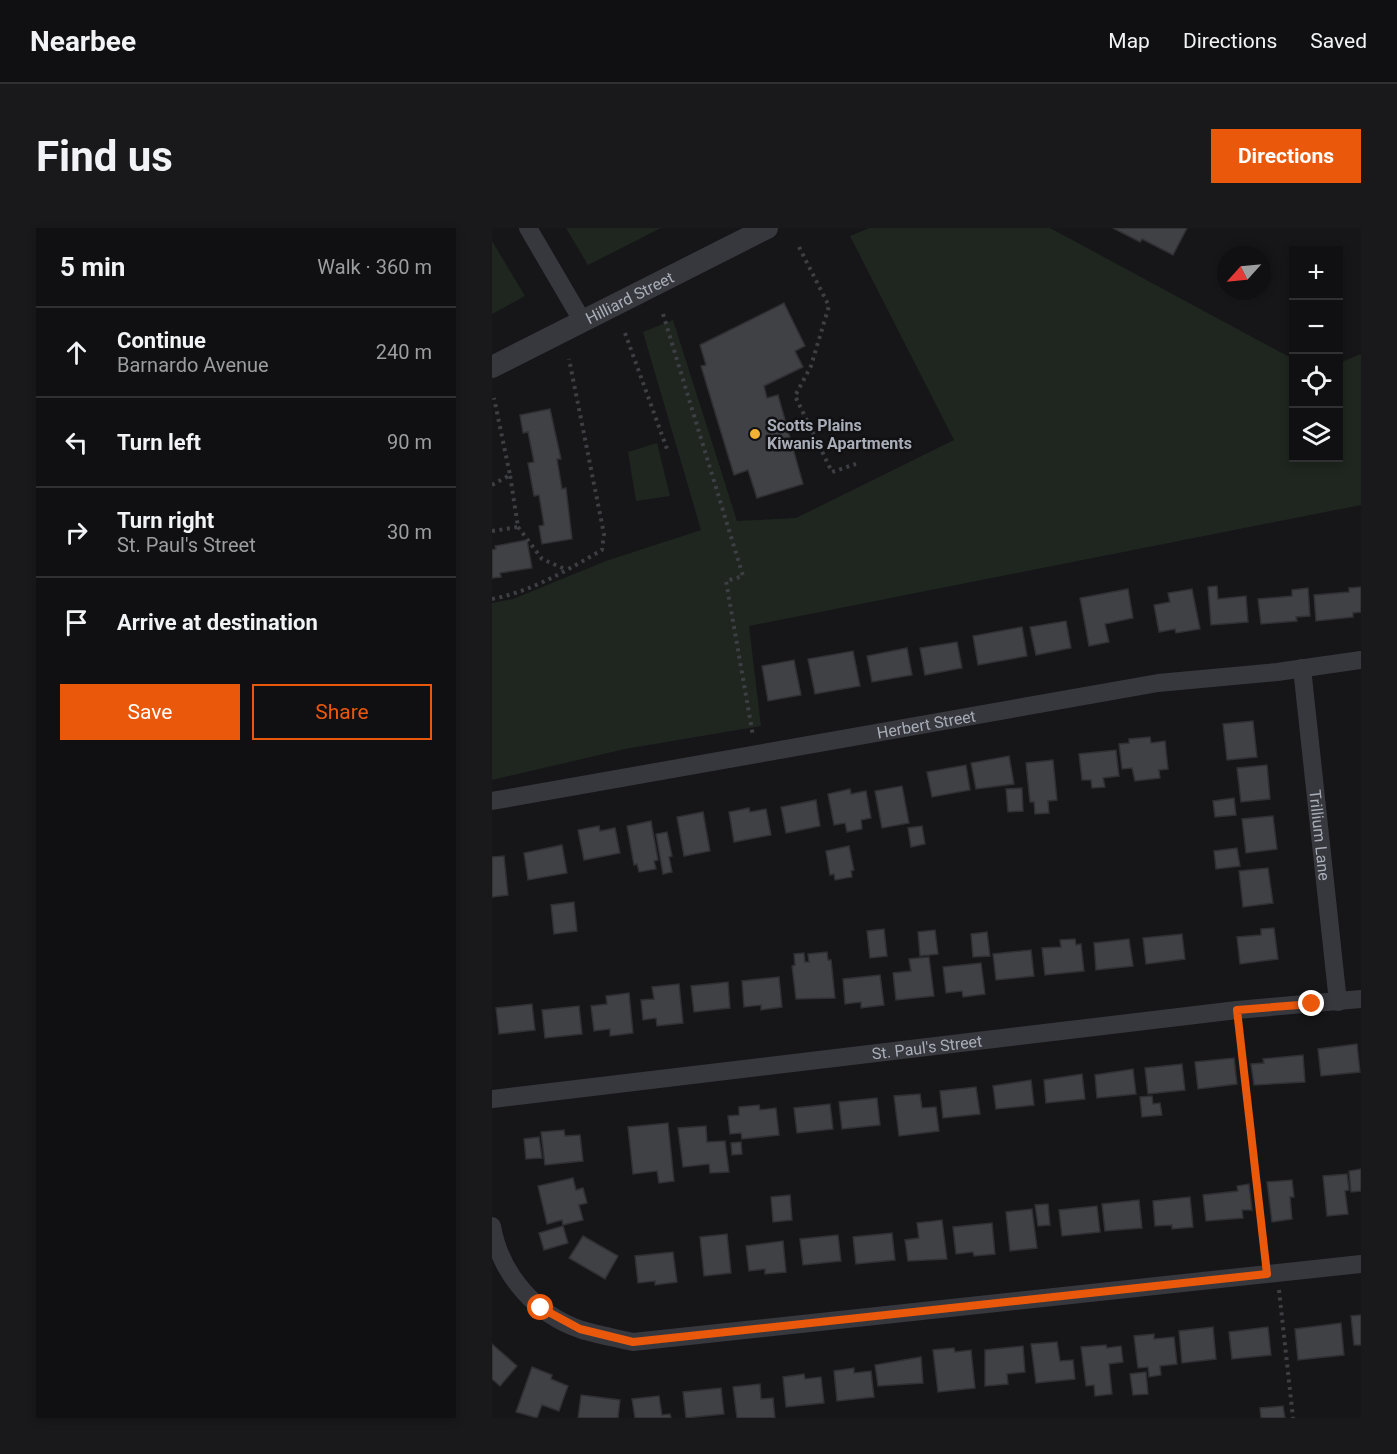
<!DOCTYPE html>
<meta charset="utf-8">
<style>
:root{--surface:#101012;--page:#19191b;--text:#f1f3f6;--muted:#9c9d9f;--line:#303032;--accent:#ea580c}
body{margin:0;font-family:Roboto,sans-serif;background:var(--page);color:var(--text)}
.controls{position:absolute;right:18px;top:18px;display:grid;overflow:hidden;border-radius:0px;box-shadow:0 3px 9px #0003}
.controls button{width:54px;height:54px;display:grid;place-items:center;padding:0;border:0;border-bottom:2px solid var(--line);background:var(--surface);color:var(--text);font:30px sans-serif}
.compass{position:absolute;left:725px;top:18px;width:54px;height:54px;border-radius:50%;background:var(--surface);box-shadow:0 3px 9px #0003;rotate:243deg}
.stop{position:absolute;width:18px;height:18px;margin:-14px;border:4px solid #ea580c;border-radius:50%;background:#fff}
.stop.end{background:#ea580c;border-color:#fff;box-shadow:0 2px 6px #0008}
.list{margin:0;padding:0;list-style:none}
h2{display:flex;justify-content:space-between;align-items:center;height:78px;margin:0;padding:0 24px;font-size:26px}
h2 small{font-size:20px;font-weight:400;color:var(--muted)}
.list li{display:grid;grid-template-columns:39px 1fr auto;gap:18px;align-items:center;box-sizing:border-box;height:90px;padding:0 24px;border-top:2px solid var(--line)}
.list b{display:block;font-size:22px;white-space:nowrap}
.list p{margin:0;font-size:20px;white-space:nowrap;color:var(--muted)}
.list em{font-size:20px;font-style:normal;color:var(--muted)}
.actions{display:flex;gap:12px;padding:18px 24px}
.actions a{flex:1;padding:14px 0;border:2px solid var(--accent);border-radius:0px;text-align:center;font-size:21px;color:var(--accent)}
.actions .main{background:var(--accent);color:#fff}
.icon{flex:none;width:33px;height:33px;fill:none;stroke:currentColor;stroke-width:2;stroke-linecap:round;stroke-linejoin:round}
.map{position:relative;flex:none;width:869px;height:1190px;overflow:hidden;border-radius:0px}
header{display:flex;align-items:center;gap:36px;box-sizing:border-box;height:84px;padding:0 30px;background:var(--surface);border-bottom:2px solid var(--line)}
header strong{font-size:28px}
nav{display:flex;gap:33px;margin-inline-start:auto;font-size:21px}
.intro{display:flex;align-items:center;justify-content:space-between;box-sizing:border-box;height:144px;padding:0 36px}
h1{margin:0;font-size:42px}
.button{padding:15px 27px;border-radius:0px;background:var(--accent);color:#fff;font-size:21px;font-weight:700}
main{display:flex;gap:36px;padding:0 36px}
aside{flex:1;background:var(--surface);border-radius:0px;box-shadow:0 3px 9px #0003}
.map>svg:first-child{display:block}
</style>
<header>
<strong>Nearbee</strong>
<nav><a>Map</a><a>Directions</a><a>Saved</a></nav>
</header>
<div class="intro"><h1>Find us</h1><a class="button">Directions</a></div>
<main>
<aside>
<h2>5 min<small>Walk · 360 m</small></h2>
<ul class="list">
<li><svg class="icon" aria-label="ahead" viewBox="0 0 24 24"><path d="M12 20V5M6 11l6-6 6 6"/></svg><div><b>Continue</b><p>Barnardo Avenue</p></div><em>240 m</em></li>
<li><svg class="icon" aria-label="left" viewBox="0 0 24 24"><path d="M17 20v-9H6M10 6l-5 5 5 5"/></svg><div><b>Turn left</b></div><em>90 m</em></li>
<li><svg class="icon" aria-label="right" viewBox="0 0 24 24"><path d="M7 20v-9h11M14 6l5 5-5 5"/></svg><div><b>Turn right</b><p>St. Paul's Street</p></div><em>30 m</em></li>
<li><svg class="icon" aria-label="arrive" viewBox="0 0 24 24"><path d="M6 21V4h12l-3 4 3 4H6"/></svg><div><b>Arrive at destination</b></div></li>
</ul>
<div class="actions"><a class="main">Save</a><a>Share</a></div>
</aside>
<div class="map">
<svg width="869" height="1190" viewBox="0 0 869 1190">
<rect width="100%" height="100%" fill="#161618"/>
<g fill="#1e261f">
<path d="M74,0H169L96,37Z"/>
<path d="M377,0H558L801,131L802,230H846L847,135L869,126V277L257,398L269,498L133,521L0,552V375L21,371L114,333L209,302L151,104L181,92L245,293L304,290L462,212L358,8Z"/>
<path d="M0,13L33,68L0,86Z"/>
<path d="M165,215L178,268L144,273L136,224Z"/>
</g>
<g fill="#404145" stroke="#303034" stroke-width="1.5">
<path d="M621,0H695L681,27L650,11L648,14Z"/>
<path d="M292,75L313,118L303,123L311,139L272,158L275,170L286,167L311,256L265,270L256,242L242,247L209,138L214,137L208,117Z"/>
<path d="M58,181L69,231H65L70,261L74,260L80,311L50,316L47,298L52,297L47,267L42,268L36,235L42,234L36,204L31,205L28,187Z"/>
<path d="M35,312L40,340L8,345L9,349L0,350V322L4,321L3,318Z"/>
<path d="M725,358L726,371L754,368L756,394L719,397L716,359Z"/>
<path d="M869,359V384L861,385V389L824,393L822,367L857,364V360Z"/>
<path d="M816,360L818,388L804,389L805,393L769,396L766,371L800,368V362Z"/>
<path d="M636,361L641,390L613,396L617,414L597,418L588,370Z"/>
<path d="M700,361L708,401L684,405L683,401L667,404L662,377L678,374L676,365Z"/>
<path d="M574,393L579,420L544,427L538,399Z"/>
<path d="M530,399L535,428L486,437L481,408Z"/>
<path d="M465,414L470,440L433,447L428,420Z"/>
<path d="M415,420L420,447L380,454L375,428Z"/>
<path d="M361,423L368,458L323,466L316,431Z"/>
<path d="M302,432L309,467L276,473L270,438Z"/>
<path d="M761,493L765,529L735,532L731,496Z"/>
<path d="M658,509L659,515L673,513L676,541L667,542L668,550L643,553L640,540L630,541L627,516L637,515V511Z"/>
<path d="M624,522L627,548L611,550L613,559L600,560L599,552H590L587,526Z"/>
<path d="M517,528L522,556L484,561L479,535Z"/>
<path d="M561,532L565,572L556,573L557,585L543,586L542,574H538L534,535Z"/>
<path d="M474,537L478,562L440,569L435,544Z"/>
<path d="M775,537L778,571L749,574L745,540Z"/>
<path d="M410,558L417,595L390,600L383,563Z"/>
<path d="M530,560L531,583L516,584L514,561Z"/>
<path d="M358,561L359,566L374,563L379,590L369,592L370,601L355,604L353,595L342,597L336,566Z"/>
<path d="M742,570L744,587L723,589L721,573Z"/>
<path d="M324,572L328,598L294,605L289,579Z"/>
<path d="M257,580L258,584L274,581L279,607L242,614L237,584Z"/>
<path d="M211,584L218,623L192,628L185,589Z"/>
<path d="M781,588L785,621L754,625L750,591Z"/>
<path d="M159,593L166,632L162,633L164,641L147,644L145,636L142,637L135,598Z"/>
<path d="M107,598L108,603L123,600L128,625L92,632L86,602Z"/>
<path d="M430,598L433,616L419,619L416,600Z"/>
<path d="M175,604L180,628L177,629L180,644L171,646L164,606Z"/>
<path d="M70,617L75,645L36,652L32,625Z"/>
<path d="M357,618L362,642L359,643L360,649L343,652L342,646L338,647L334,623Z"/>
<path d="M745,620L748,638L724,641L722,623Z"/>
<path d="M12,628L16,667L0,669V629Z"/>
<path d="M776,640L781,675L751,679L747,643Z"/>
<path d="M82,674L85,703L62,706L59,677Z"/>
<path d="M782,700L786,731L748,736L745,709L769,707V701Z"/>
<path d="M392,701L395,728L378,730L375,703Z"/>
<path d="M443,702L446,726L428,728L426,704Z"/>
<path d="M495,704L498,728L481,729L479,706Z"/>
<path d="M690,706L693,731L654,736L651,710Z"/>
<path d="M583,711L584,717L589,716L592,743L553,747L550,720L569,719L568,712Z"/>
<path d="M637,711L641,738L604,742L602,715Z"/>
<path d="M539,722L542,748L504,752L501,726Z"/>
<path d="M335,724L336,732H339L343,770L304,771L300,738L303,737L302,726L312,725L313,734H317L316,726Z"/>
<path d="M437,729L442,768L404,772L401,745L419,743L417,731Z"/>
<path d="M489,735L493,766L471,769L470,763L454,765L451,739Z"/>
<path d="M388,747L392,777L369,780V774L353,776L351,751Z"/>
<path d="M287,749L290,779L269,782V777L252,779L250,753Z"/>
<path d="M236,754L238,780L202,784L199,758Z"/>
<path d="M187,756L191,795L165,798L164,790L151,792L149,772L162,771L160,759Z"/>
<path d="M137,765L141,805L118,808V801L102,803L99,778L115,776L114,768Z"/>
<path d="M40,776L43,802L7,806L4,780Z"/>
<path d="M87,778L90,806L53,810L50,782Z"/>
<path d="M865,816L868,844L829,848L826,821Z"/>
<path d="M811,827L813,854L762,857L759,836L772,835L771,831Z"/>
<path d="M742,830L745,856L706,861L703,834Z"/>
<path d="M690,836L693,862L656,866L653,840Z"/>
<path d="M641,841L644,866L605,870L603,847Z"/>
<path d="M590,846L593,871L554,875L552,852Z"/>
<path d="M539,852L542,877L504,881L501,858Z"/>
<path d="M484,859L488,886L451,890L448,863Z"/>
<path d="M428,866L430,880L444,879L447,903L407,908L402,868Z"/>
<path d="M660,868L661,876L668,875L670,887L650,889L648,869Z"/>
<path d="M385,870L388,897L350,901L347,874Z"/>
<path d="M338,876L341,901L305,905L302,880Z"/>
<path d="M267,877L268,882L284,880L287,907L250,911L249,905L238,906L236,888L247,887V879Z"/>
<path d="M176,895L182,953L167,955L165,943L141,946L136,899Z"/>
<path d="M214,898L215,914L233,913L237,944L218,945L217,936L191,939L186,900Z"/>
<path d="M72,902L73,908L88,907L91,933L53,937L49,904Z"/>
<path d="M47,909L50,930L34,931L32,911Z"/>
<path d="M249,914L250,926L240,927L239,915Z"/>
<path d="M869,941V963L859,964L857,943Z"/>
<path d="M855,946L857,962L853,963L856,986L835,988L831,948Z"/>
<path d="M81,950L84,962L91,960L95,975L87,977L91,992L71,997L70,992L55,996L46,958Z"/>
<path d="M800,952L802,969H798L800,991L780,994L775,954Z"/>
<path d="M757,956L760,982H750L751,990L714,993L711,967L746,963L745,958Z"/>
<path d="M298,967L300,992L281,994L279,969Z"/>
<path d="M698,969L701,999L680,1001V997L663,998L661,973Z"/>
<path d="M647,972L650,1000L613,1003L610,976Z"/>
<path d="M556,976L558,997L546,998L543,977Z"/>
<path d="M605,978L608,1004L570,1008L567,982Z"/>
<path d="M540,981L545,1020L518,1023L514,984Z"/>
<path d="M450,992L455,1031L416,1033L413,1012L427,1010L425,995Z"/>
<path d="M500,995L503,1026L482,1028L481,1024L464,1026L461,999Z"/>
<path d="M71,998L76,1015L52,1022L47,1005Z"/>
<path d="M400,1005L403,1032L364,1036L361,1009Z"/>
<path d="M235,1006L239,1045L212,1048L208,1009Z"/>
<path d="M346,1007L349,1033L311,1037L308,1011Z"/>
<path d="M91,1008L126,1028L113,1051L77,1030Z"/>
<path d="M291,1013L294,1044L273,1046V1041L257,1043L254,1018Z"/>
<path d="M181,1024L185,1054L163,1057V1053L146,1055L143,1028Z"/>
<path d="M869,1087V1117H862L859,1088Z"/>
<path d="M849,1095L852,1127L806,1132L803,1101Z"/>
<path d="M721,1099L724,1131L690,1135L687,1103Z"/>
<path d="M776,1099L779,1127L740,1131L737,1104Z"/>
<path d="M662,1106V1111L682,1109L685,1136L668,1138L669,1147L657,1149L656,1139L646,1140L642,1108Z"/>
<path d="M565,1114L568,1133L581,1132L583,1151L544,1155L539,1116Z"/>
<path d="M0,1116L25,1138L8,1158L0,1151Z"/>
<path d="M614,1117L615,1120L629,1118L631,1134L617,1136L620,1166L603,1168L602,1157L594,1158L589,1119Z"/>
<path d="M531,1118L533,1144L515,1146L516,1156L493,1158V1122Z"/>
<path d="M462,1120L463,1124L479,1122L483,1160L446,1164L441,1122Z"/>
<path d="M429,1129L431,1155L386,1158L383,1137Z"/>
<path d="M40,1139L60,1147L59,1151L76,1158L67,1183L50,1177L45,1190L24,1184Z"/>
<path d="M362,1140V1145L379,1143L382,1169L345,1173L342,1143Z"/>
<path d="M654,1144L656,1166L641,1167L638,1146Z"/>
<path d="M312,1146L313,1151L329,1149L332,1175L294,1179L291,1149Z"/>
<path d="M268,1156L269,1171L281,1170L283,1190H245L241,1159Z"/>
<path d="M229,1160L232,1186L194,1190L191,1164Z"/>
<path d="M89,1167L128,1172L126,1190H86Z"/>
<path d="M167,1168L170,1187L178,1186L179,1190H143L140,1171Z"/>
<path d="M791,1178L793,1190H769L768,1180Z"/>
</g>
<g fill="none" stroke-linecap="round" stroke-linejoin="round">
<g stroke="#3d3f44" stroke-width="4" stroke-dasharray="3 4.5" stroke-linecap="butt">
<path d="M307,19L337,78L319,138L303,168L340,244L364,236"/>
<path d="M171,86L251,348L234,353L261,508"/>
<path d="M133,105L175,221"/>
<path d="M0,257L18,247L2,170"/>
<path d="M26,299L50,331L75,342"/>
<path d="M0,303L26,299L18,247"/>
<path d="M0,371C41,363 75,342 110,322L112,306L77,131"/>
<path d="M747,800L772,1028"/>
<path d="M787,1062L801,1190"/>
</g>
<g stroke="#37383d" stroke-width="18">
<path d="M36,0L91,94"/>
<path id="s1" d="M810,440L846,774"/>
<path id="s2" d="M0,573L666,455L785,444L869,432"/>
<path id="s3" d="M0,871L745,782L869,771"/>
<path d="M0,998C8,1046 44,1087 90,1102C107,1107 124,1110 141,1114L869,1036"/>
</g>
<path stroke="#37383d" stroke-width="22" id="s4" d="M0,139L275,0"/>
</g>
<g fill="none" stroke-linecap="round" stroke-linejoin="round">
<path stroke="#ea580c" stroke-width="8" d="M49,1080L88,1101L141,1114L775,1046L745,782L820,776"/>
</g>
<circle fill="#f2b134" stroke="#111113" stroke-width="2" cx="263" cy="206" r="6"/>
<g text-anchor="middle" stroke-width="5" stroke-linejoin="round" paint-order="stroke">
<g font-size="16" fill="#a8adb8" stroke="#111113">
<text dy="6" stroke="none"><textPath href="#s4" startOffset="154">Hilliard Street</textPath></text>
<text dy="6" stroke="none"><textPath href="#s2" startOffset="441">Herbert Street</textPath></text>
<text dy="6" stroke="none"><textPath href="#s1" startOffset="168">Trillium Lane</textPath></text>
<text dy="6" stroke="none"><textPath href="#s3" startOffset="438">St. Paul's Street</textPath></text>
</g>
<g font-size="16" font-weight="bold" fill="#a8adb8" stroke="#111113" text-anchor="start">
<text x="275" y="203">Scotts Plains<tspan x="275" dy="18">Kiwanis Apartments</tspan></text>
</g>
</g>
</svg>
<div class="controls">
<button>+</button>
<button>−</button>
<button><svg class="icon" aria-label="locate" viewBox="0 0 24 24"><circle cx="12" cy="12" r="6"/><path d="M12 2v4M12 18v4M2 12h4M18 12h4"/></svg></button>
<button><svg class="icon" aria-label="layers" viewBox="0 0 24 24"><path d="M12 4l9 5-9 5-9-5zM3 14l9 5 9-5"/></svg></button>
</div>
<svg class="compass" viewBox="-18 -18 36 36"><path d="M0-13l5 13h-10z" fill="#e53935"/><path d="M0 13l5-13h-10z" fill="#9c9d9f"/></svg>
<div class="stop" style="left:49px;top:1080px"></div>
<div class="stop end" style="left:820px;top:776px"></div>
</div>
</main>
